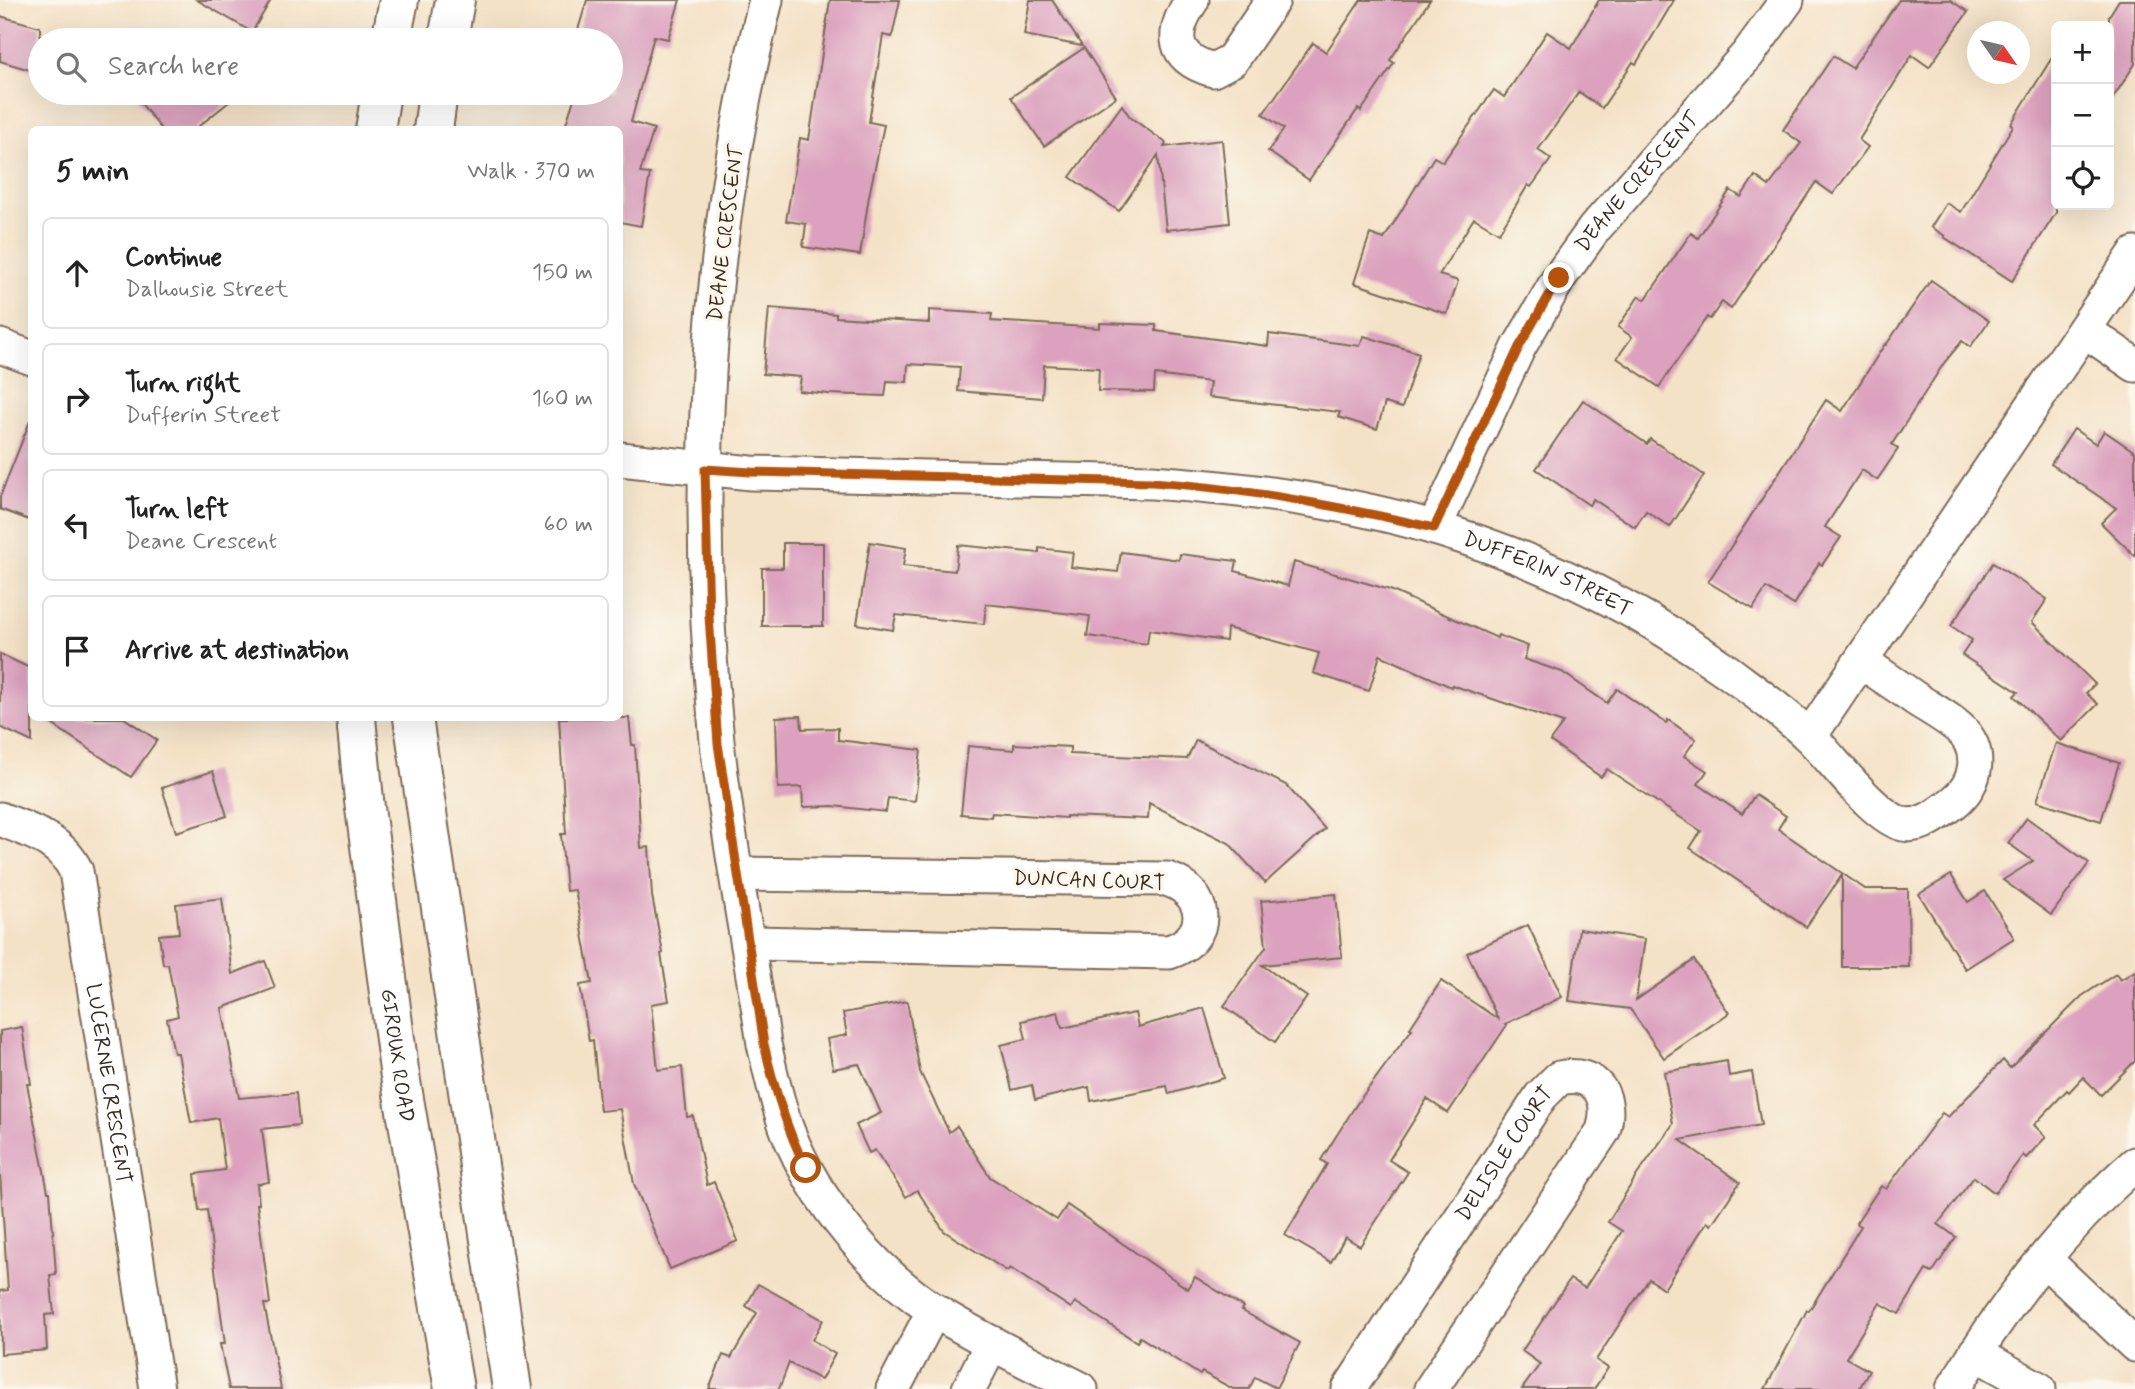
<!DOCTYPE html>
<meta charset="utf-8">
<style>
:root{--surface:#fff;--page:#f6f6f6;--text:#222;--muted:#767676;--line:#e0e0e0}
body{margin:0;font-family:Mynerve,sans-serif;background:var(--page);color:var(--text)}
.controls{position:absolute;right:21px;top:21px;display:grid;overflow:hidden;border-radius:10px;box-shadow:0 7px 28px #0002}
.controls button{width:63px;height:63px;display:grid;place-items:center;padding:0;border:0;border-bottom:2px solid var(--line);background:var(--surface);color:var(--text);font:35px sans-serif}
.compass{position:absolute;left:1967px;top:21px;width:63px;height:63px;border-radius:50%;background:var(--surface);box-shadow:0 7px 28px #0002;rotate:124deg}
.stop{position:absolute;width:21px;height:21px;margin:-16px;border:5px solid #b45309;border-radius:50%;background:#fff}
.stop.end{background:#b45309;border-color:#fff;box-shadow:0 2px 7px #0008}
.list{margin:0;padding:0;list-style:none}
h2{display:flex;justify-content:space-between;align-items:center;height:91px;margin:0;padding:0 28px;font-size:30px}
h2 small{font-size:23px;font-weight:400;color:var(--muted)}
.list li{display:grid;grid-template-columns:46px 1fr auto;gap:21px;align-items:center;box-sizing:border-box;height:112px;margin:0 14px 14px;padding:0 14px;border:2px solid var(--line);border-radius:10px}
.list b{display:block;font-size:26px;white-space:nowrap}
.list p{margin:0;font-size:23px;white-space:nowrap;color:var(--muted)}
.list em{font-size:23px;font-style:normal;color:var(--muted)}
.icon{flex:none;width:38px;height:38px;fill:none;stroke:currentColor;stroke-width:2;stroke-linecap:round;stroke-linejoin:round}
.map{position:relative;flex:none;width:2135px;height:1389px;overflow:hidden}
.search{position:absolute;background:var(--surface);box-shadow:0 7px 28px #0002;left:28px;top:28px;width:595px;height:77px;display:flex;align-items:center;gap:18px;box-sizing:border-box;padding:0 24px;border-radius:38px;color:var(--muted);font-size:26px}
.panel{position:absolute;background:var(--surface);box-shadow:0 7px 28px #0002;left:28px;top:126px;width:595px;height:595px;border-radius:10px}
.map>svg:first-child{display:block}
</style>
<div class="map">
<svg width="2135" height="1389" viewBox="0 0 2135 1389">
<rect width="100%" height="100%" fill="#fbf7ec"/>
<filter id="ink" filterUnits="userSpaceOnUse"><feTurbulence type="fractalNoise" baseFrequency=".0143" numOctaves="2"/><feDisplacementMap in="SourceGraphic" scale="14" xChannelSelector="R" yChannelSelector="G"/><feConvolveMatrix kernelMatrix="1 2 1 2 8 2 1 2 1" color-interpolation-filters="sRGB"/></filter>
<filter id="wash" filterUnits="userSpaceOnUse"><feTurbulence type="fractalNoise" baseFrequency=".00686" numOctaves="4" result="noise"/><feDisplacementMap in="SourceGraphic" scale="28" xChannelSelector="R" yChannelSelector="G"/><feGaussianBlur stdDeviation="1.57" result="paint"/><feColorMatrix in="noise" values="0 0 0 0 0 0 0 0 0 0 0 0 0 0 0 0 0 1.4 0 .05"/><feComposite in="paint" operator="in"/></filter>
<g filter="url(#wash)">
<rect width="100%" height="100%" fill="#f4e2c7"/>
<g id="blocks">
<g fill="#dba1be">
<path d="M197,0H271L252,32Z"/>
<path d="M587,0H680L668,39L654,36L631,122L654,129L640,173L650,174L641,226L620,222V130H564L576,93H611V40H575Z"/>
<path d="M830,0H900L892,37L883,35L869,122L884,125L869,196L860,255L803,247L806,224L786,221L800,138L809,140Z"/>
<path d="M1030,0H1052L1082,46L1024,35Z"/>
<path d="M1361,0H1430L1390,60L1394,63L1361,111L1358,109L1309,180L1268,151L1284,129L1263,114L1313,43L1326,52Z"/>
<path d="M1599,0H1674L1636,64L1633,62L1602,108L1579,92L1538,150L1551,159L1531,187L1528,185L1499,233L1474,218L1439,275L1458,281L1447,314L1354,283L1370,234L1384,239L1434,157L1443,162L1494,90L1504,97L1547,32L1571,48Z"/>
<path d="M1899,0H1950L1968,12L1929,67L1912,55L1859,140L1868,147L1833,194L1816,182L1731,309L1722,302L1710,319L1707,317L1659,387L1617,358L1632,337L1618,327L1639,296L1645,300L1691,233L1698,238L1730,190L1741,197L1755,176L1769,186L1801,143L1783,130L1833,56L1852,68Z"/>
<path d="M2119,0H2135V64L2109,104V16Z"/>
<path d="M0,16L40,27V73L0,61Z"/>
<path d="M1084,48L1116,97L1044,146L1011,97Z"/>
<path d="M2056,51V213L2012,281L1944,237L1945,236L1931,227L1946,203L1961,212L2013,126L2011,124Z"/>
<path d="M133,93H240L194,130H162Z"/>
<path d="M1122,105L1130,117L1166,143L1164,147L1222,140L1230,223L1166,230L1158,155L1119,211L1070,177Z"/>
<path d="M1931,280L1989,321L1970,347L1962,341L1944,363L1892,444L1898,449L1877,480L1862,470L1825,527L1841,537L1822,565L1819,563L1794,605L1766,588L1753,609L1708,582L1826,400L1842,411L1885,344L1886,345Z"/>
<path d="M769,308L836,314V317L929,323V310L992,314L991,321L1100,328V323L1156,325V331L1268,346L1269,334L1360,346L1364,336L1419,353L1402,408L1385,403L1377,429L1338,417L1340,412L1208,397L1210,382L1155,375L1154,392L1098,391L1099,368L1044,365L1042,398L958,391L960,367L908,364L907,382L887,381L885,396L829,394L799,391L801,377L763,374Z"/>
<path d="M1583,400L1647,444L1650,439L1704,475L1670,527L1646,511L1635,527L1593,499L1589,505L1536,469Z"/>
<path d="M30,421L32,422V521L0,509V497Z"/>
<path d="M2074,429L2096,444L2104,431L2135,452V556L2101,523L2116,508L2051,464Z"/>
<path d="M870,542L906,548L903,566L955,571L958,545L1039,553V548L1073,552L1071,567L1118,572L1121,552L1179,560L1180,554L1237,561L1235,571L1288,586L1294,562L1390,590L1497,638L1498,635L1528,646L1524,659L1562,672L1607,703L1617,689L1666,723L1668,720L1696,739L1684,756L1707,771L1698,784L1742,814L1755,795L1786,816L1778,829L1865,889H1908L1909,967H1842V875L1806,927L1690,848L1701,831L1607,769L1601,777L1550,741L1563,723L1452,685L1451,687L1380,655L1369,691L1313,673L1319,653L1227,628L1226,641L1149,630L1147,644L1087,636L1090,616L986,604L984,624L896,615L893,630L857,624Z"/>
<path d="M783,543H823V626H762V568H783Z"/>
<path d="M1993,563L2047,599L2032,622L2095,684L2086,693L2098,704L2061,741L2014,696L2018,692L1962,655L1972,640L1951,626Z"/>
<path d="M0,654L32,669V742L0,727Z"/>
<path d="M801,716L802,729L838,728V740L921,750L915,801L888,798L886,812L833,806L803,807L802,787L778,788L776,717Z"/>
<path d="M43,718H124L157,740L131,777Z"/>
<path d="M559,718H629L632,745H635L641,848L649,847L652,896L663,953L661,954L669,1001L651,1004L658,1070L682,1067L687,1117L693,1116L707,1185L714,1182L738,1241L670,1269L634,1184L620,1109L600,1111L593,1040L589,1041L580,985L592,983L575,890L566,891L561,834H566Z"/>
<path d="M1196,740L1286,785L1325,829L1265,883L1229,843L1149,803L1148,819L1066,816V818L992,813L991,817L961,814L968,746L1014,750V744L1070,747V754L1187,759Z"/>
<path d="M2056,743L2119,763L2101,821L2037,801Z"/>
<path d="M213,771L227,816L176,832L162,788Z"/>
<path d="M2027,818L2089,863L2051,915L2003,880L2033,861L2008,843Z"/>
<path d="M1951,875L1968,902L1985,891L2014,938L1965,969L1919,894Z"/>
<path d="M1336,894L1342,957L1262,965L1307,997L1275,1042L1224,1006L1266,947L1261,901Z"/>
<path d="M222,898L232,974L265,961L275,988L222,1008L239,1098L296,1093L299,1125L262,1129L269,1182L257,1184L259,1204H257L270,1304H264L281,1389H229L220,1344H225L207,1210L199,1211L195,1174L225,1170L218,1118L191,1123L178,1053H174L167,1019L178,1016L168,964H163L159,935L179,933L176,904Z"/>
<path d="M1528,925L1562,997L1505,1024L1507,1025L1448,1113L1427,1099L1389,1160L1408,1172L1360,1246L1345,1237L1331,1262L1285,1235L1327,1164L1321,1160L1356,1105L1412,1029L1410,1028L1441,981L1498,1019L1467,953Z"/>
<path d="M1579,929L1645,939L1636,1000L1694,960L1729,1013L1664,1058L1630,1009L1569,1001Z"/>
<path d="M2135,971V1061L2101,1095L2083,1077L2069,1092L2067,1090L2034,1125L2046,1137L2026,1158L2023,1155L1995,1193L1974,1177L1938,1224L1956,1237L1932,1273L1926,1270L1899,1314L1880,1303L1846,1358L1869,1371L1859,1389H1765L1807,1310L1809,1311L1861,1226L1856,1223L1881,1186L1886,1189L1942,1113L1948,1117L2003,1060L2010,1068L2082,996L2116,974L2120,980Z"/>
<path d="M907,1001L920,1072L949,1132L957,1126L990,1177L1057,1220L1067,1205L1188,1289L1195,1277L1243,1307L1241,1310L1300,1343L1276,1388L1255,1377L1249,1389H1233L1202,1372L1200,1375L1140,1337L1137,1342L1075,1302L1071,1308L1010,1268L1007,1271L944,1231L917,1190L906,1197L875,1150L869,1153L856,1125L881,1113L859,1064L833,1069L827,1039L847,1035L843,1013Z"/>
<path d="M1204,1008L1224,1078L1169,1094L1167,1086L1091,1101L1089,1087L1035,1100L1032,1085L1012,1090L1001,1045L1026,1039L1022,1021L1058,1012L1062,1028L1135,1013L1138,1027Z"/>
<path d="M22,1027L31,1084H27L48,1192H50L56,1274L50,1275L54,1314L45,1315L47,1350L1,1354L0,1291L8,1290L0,1174V1031Z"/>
<path d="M1727,1061L1729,1076L1752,1072L1761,1125L1680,1140L1740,1182L1711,1225L1707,1222L1664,1289L1649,1279L1596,1360L1608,1368L1594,1389H1522L1540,1364L1522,1351L1570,1279L1585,1288L1622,1231L1608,1222L1637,1175L1673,1124L1664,1072Z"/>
<path d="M758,1284L823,1320L812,1340L835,1354L821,1380L789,1363L779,1389H709L723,1355L731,1358L757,1313L746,1306Z"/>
</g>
</g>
</g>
<g filter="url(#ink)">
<use href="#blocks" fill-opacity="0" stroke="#7c6a59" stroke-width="2"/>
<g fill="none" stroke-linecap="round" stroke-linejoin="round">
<g stroke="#7c6a59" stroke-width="37">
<g id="minor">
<path d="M766,0C705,241 692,494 717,741C728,843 749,944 764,1044C771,1074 777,1104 788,1132C816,1202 872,1270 935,1311C982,1340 1032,1364 1081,1389"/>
<path d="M1192,0C1170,33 1171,58 1213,70L1232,60L1273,0"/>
<path d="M2084,330L2135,365"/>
<path d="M0,346L32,358"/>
<path id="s1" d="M620,459L751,473L1152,482C1246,489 1347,501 1438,529C1540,560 1640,609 1727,671C1755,692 1785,713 1810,737C1833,759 1874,817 1903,824C1922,828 1939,813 1953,803C1978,784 1984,749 1958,727C1945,716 1930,708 1916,699C1898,686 1879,674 1861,661"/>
<path id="s2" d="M1434,528L1519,347L1559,278L1594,229L1748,54L1787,0"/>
<path d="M1810,736L2135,254"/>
<path id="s3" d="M0,819C30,831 62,840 76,871L157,1389"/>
<path d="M737,874L1167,879C1208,892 1213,938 1169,952L749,943"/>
<path d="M2044,1259L2135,1345"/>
<path d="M1975,1353L2039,1389"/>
<path d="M893,1389L934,1310"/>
<path d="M969,1389L992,1343"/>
<path id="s4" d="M1349,1389L1541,1096L1559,1078C1597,1070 1613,1097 1603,1131L1431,1389"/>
<path d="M1953,1389C2003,1306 2062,1228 2135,1164"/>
</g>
</g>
<g stroke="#7c6a59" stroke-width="42">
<g id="major">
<path d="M391,40L399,0"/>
<path d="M448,40L455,0"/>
<path d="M375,130L381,93"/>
<path d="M433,130L438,93"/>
<path id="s5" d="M356,718L364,800L399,1070L454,1389"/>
<path d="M413,718L512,1389"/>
</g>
</g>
<use href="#minor" stroke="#fff" stroke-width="33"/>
<use href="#major" stroke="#fff" stroke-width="38"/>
</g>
</g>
<g fill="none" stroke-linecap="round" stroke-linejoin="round" filter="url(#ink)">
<path stroke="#b45309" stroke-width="9" d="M806,1168C786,1128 774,1088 764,1044L718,744L709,616L705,469L751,472L1152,482C1249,489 1339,506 1434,528L1519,347L1559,278"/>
</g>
<g text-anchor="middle" stroke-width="7" stroke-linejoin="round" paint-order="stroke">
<g font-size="21" fill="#3b2a1e" stroke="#fbf7ec">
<text dy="7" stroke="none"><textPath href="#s2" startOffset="404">DEANE CRESCENT</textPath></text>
<text transform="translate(725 233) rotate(-83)" y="7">DEANE CRESCENT</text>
<text dy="7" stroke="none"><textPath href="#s1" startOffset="942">DUFFERIN STREET</textPath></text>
<text transform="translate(1089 880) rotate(2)" y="7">DUNCAN COURT</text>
<text dy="7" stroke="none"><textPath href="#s5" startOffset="340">GIROUX ROAD</textPath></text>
<text dy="7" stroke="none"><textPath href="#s3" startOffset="310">LUCERNE CRESCENT</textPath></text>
<text dy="7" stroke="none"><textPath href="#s4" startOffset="282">DELISLE COURT</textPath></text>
</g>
</g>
</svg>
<div class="controls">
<button>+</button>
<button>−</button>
<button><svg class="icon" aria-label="locate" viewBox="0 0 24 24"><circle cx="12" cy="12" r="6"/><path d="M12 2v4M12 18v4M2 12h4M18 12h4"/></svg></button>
</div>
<svg class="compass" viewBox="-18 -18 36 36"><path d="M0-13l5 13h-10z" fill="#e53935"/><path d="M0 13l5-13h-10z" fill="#767676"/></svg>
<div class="stop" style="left:806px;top:1168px"></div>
<div class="stop end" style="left:1559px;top:278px"></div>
<div class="search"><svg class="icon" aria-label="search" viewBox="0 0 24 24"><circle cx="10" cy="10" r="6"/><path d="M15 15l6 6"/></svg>Search here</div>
<section class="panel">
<h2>5 min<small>Walk · 370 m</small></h2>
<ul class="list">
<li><svg class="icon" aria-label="ahead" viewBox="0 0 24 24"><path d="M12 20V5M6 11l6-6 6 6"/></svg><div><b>Continue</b><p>Dalhousie Street</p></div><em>150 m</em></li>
<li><svg class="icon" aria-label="right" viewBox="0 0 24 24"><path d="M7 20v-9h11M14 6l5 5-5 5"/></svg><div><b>Turn right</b><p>Dufferin Street</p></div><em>160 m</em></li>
<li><svg class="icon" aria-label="left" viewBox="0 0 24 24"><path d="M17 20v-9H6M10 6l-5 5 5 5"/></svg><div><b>Turn left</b><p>Deane Crescent</p></div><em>60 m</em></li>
<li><svg class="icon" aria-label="arrive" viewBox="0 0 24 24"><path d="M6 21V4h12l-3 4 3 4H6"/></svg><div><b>Arrive at destination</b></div></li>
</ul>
</section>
</div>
